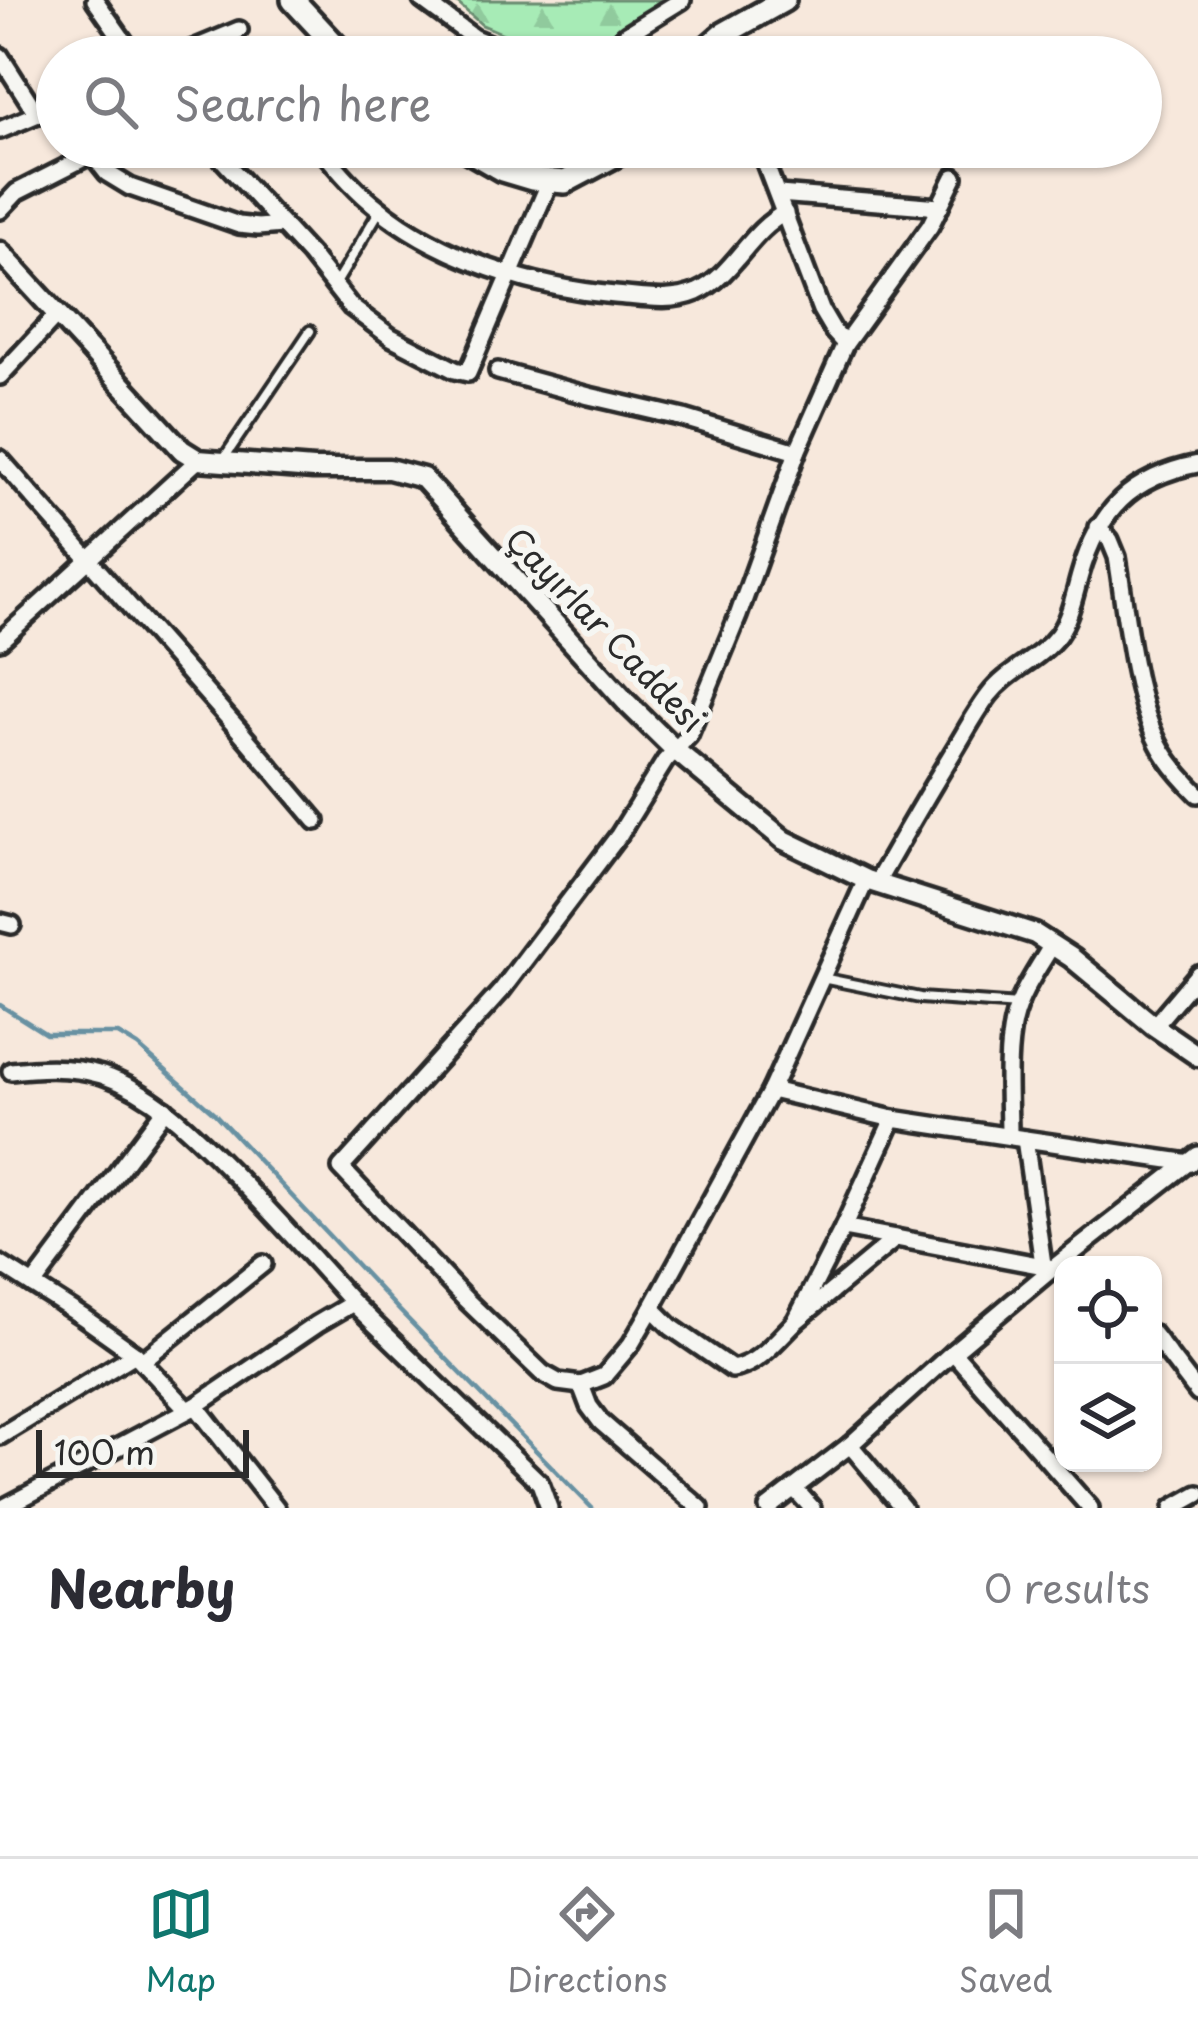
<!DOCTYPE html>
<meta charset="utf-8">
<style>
:root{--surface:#fff;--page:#f2f2f3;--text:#2b2b33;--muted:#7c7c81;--line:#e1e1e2;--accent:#0f766e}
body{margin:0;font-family:"Playpen Sans",sans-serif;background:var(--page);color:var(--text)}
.controls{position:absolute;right:36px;bottom:36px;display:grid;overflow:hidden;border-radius:24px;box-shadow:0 3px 9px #0004}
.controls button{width:108px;height:108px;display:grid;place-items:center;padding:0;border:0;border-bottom:3px solid var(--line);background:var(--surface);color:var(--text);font:60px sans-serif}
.scale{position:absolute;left:36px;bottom:30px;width:213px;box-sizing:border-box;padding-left:12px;border:6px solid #2b2b2b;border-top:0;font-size:33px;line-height:42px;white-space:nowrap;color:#2b2b2b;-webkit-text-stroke:9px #f6f6f2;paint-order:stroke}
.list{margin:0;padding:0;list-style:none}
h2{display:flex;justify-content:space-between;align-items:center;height:156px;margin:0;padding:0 48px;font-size:51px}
h2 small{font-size:39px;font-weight:400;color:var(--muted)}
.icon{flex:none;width:66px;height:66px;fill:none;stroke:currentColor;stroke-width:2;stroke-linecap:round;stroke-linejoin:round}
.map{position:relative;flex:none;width:1198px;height:1508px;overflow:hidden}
.search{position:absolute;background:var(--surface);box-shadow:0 3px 9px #0004;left:36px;right:36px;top:36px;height:132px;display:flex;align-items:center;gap:30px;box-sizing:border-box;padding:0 42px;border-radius:66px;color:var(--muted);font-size:45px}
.sheet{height:348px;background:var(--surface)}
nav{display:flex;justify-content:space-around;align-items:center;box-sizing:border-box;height:168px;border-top:3px solid var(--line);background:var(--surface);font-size:33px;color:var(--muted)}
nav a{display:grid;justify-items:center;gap:6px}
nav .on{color:var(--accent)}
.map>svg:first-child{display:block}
</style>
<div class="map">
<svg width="1198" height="1508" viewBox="0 0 1198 1508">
<defs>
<pattern id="forest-firs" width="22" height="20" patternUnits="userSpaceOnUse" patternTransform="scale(3)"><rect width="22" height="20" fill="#a7ebb6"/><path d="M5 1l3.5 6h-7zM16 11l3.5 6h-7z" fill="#90ca9d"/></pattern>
</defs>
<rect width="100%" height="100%" fill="#f7e8dc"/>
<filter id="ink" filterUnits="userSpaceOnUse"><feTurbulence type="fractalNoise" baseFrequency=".00833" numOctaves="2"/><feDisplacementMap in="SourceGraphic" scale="24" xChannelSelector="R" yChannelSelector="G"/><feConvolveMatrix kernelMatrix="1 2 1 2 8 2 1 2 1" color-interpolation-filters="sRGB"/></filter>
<g filter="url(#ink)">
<path fill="url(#forest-firs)" stroke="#698b70" stroke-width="3" d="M454,0H672L587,53L555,56L482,25Z"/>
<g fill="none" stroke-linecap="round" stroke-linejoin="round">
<path stroke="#6891a2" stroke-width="4.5" d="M0,1005L46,1034H118L138,1046L215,1114L400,1311L592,1508"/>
<g stroke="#2b2b2b" stroke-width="16">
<g id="service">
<path d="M335,285L380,210"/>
<path d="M222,461L310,331"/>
<path d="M822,978L920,998L1019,1005"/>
</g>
</g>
<g stroke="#2b2b2b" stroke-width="24">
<g id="minor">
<path d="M95,0L135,57"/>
<path d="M422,0L474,38L520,57"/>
<path d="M0,56L37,114"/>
<path d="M174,57L239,30"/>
<path d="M295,57L330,39"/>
<path d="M599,57L627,34L682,0"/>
<path d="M0,130L57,106"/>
<path d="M211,147L310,255L351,307L391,337L455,370L468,373L550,181"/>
<path d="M320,147C337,169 355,190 377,207C440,259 535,288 615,295C642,297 671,303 697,292C734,275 749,231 785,213"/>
<path d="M759,147L821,310L834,332L845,344"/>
<path d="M92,154L107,173L130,187L239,225L258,227L282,225"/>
<path d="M779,194L940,207"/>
<path d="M0,210L17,192L106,147"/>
<path d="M498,371L589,396L684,418L797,452"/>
<path d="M0,376L57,315"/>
<path d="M0,459L238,729L316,821"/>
<path d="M1098,527L1110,540L1117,557C1127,616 1133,708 1167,758C1176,771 1187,783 1198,794"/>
<path d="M0,641L198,460"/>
<path d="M866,880L771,1090L652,1308L631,1344L604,1376L581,1385L558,1382L542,1373L465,1299L341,1168L501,991L619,835L665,761L689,735L738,616L797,452L845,344L930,226L954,177"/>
<path d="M876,884C902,838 928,793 955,749C966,731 976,712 989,695C1008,670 1039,660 1058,635C1070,618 1074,596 1080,575C1098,511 1131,477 1198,464"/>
<path d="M0,922L12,925"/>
<path d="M1154,1026L1198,974"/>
<path d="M11,1071C41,1067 73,1066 102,1075C156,1093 195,1135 234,1174C275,1216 314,1259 353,1303"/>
<path d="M771,1090L893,1119L1025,1139"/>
<path d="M893,1119L843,1228L795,1322L896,1238"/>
<path d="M1009,1136C1009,1099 1005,1058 1013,1022C1019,995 1038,968 1052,945"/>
<path d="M843,1228L1049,1267"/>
<path d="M0,1264L83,1317L135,1354L188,1410"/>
<path d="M1043,1264L1025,1139L1190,1163"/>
<path d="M33,1285L165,1109"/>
<path d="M652,1308L671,1327L732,1369C758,1365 777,1340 795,1322"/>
<path d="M1153,1334L1198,1393"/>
<path d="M953,1352L1090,1508"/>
<path d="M142,1361L263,1264"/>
<path d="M581,1385L589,1406L601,1422L700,1508"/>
<path d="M196,1406L276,1508"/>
<path d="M0,1436L135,1354"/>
<path d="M850,1445L903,1508"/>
<path d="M794,1488L812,1508"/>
<path d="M3,1508L196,1406L317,1324L353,1303L540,1483L549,1508"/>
<path d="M768,1508L850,1445L953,1352L1052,1269L1198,1155"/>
<path d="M1173,1508L1198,1494"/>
</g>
</g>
<g stroke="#2b2b2b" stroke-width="27">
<path id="tertiary" d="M0,252L182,450L198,460L313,469H389L423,478L627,703L675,750L784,840L866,880L1035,934L1072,958L1154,1026L1198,1056"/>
</g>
<g stroke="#2b2b2b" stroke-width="30">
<g id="secondary">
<path d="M293,0L346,57"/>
<path d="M697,57L722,35L784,0"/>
<path d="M462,147L502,170L532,179L565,182L616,155L623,147"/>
</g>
</g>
<use href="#service" stroke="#f6f6f2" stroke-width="8"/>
<use href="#minor" stroke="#f6f6f2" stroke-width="15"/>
<use href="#tertiary" stroke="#f6f6f2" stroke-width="18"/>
<use href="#secondary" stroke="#f6f6f2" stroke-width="21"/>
</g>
</g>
<g text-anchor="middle" stroke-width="12" stroke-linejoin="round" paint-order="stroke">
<g font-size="33" fill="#2b2b2b" stroke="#f6f6f2">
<text transform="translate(605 630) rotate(46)" y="12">Çayırlar Caddesi</text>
</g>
</g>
</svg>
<div class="controls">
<button><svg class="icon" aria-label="locate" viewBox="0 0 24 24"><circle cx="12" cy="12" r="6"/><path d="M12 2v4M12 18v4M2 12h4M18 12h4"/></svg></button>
<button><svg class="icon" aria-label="layers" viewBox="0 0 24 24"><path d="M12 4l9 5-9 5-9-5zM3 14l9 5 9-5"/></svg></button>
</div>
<div class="scale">100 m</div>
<div class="search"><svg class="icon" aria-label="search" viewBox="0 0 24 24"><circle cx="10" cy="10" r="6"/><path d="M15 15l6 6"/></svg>Search here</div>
</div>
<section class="sheet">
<h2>Nearby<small>0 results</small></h2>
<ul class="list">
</ul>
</section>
<nav>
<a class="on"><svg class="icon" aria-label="map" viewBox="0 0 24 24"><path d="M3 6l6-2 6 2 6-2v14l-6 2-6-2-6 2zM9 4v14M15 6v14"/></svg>Map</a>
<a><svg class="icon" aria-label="directions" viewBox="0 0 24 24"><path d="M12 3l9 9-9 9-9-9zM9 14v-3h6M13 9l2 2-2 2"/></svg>Directions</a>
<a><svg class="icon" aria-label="saved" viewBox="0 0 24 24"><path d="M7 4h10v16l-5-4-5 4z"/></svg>Saved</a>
</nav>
